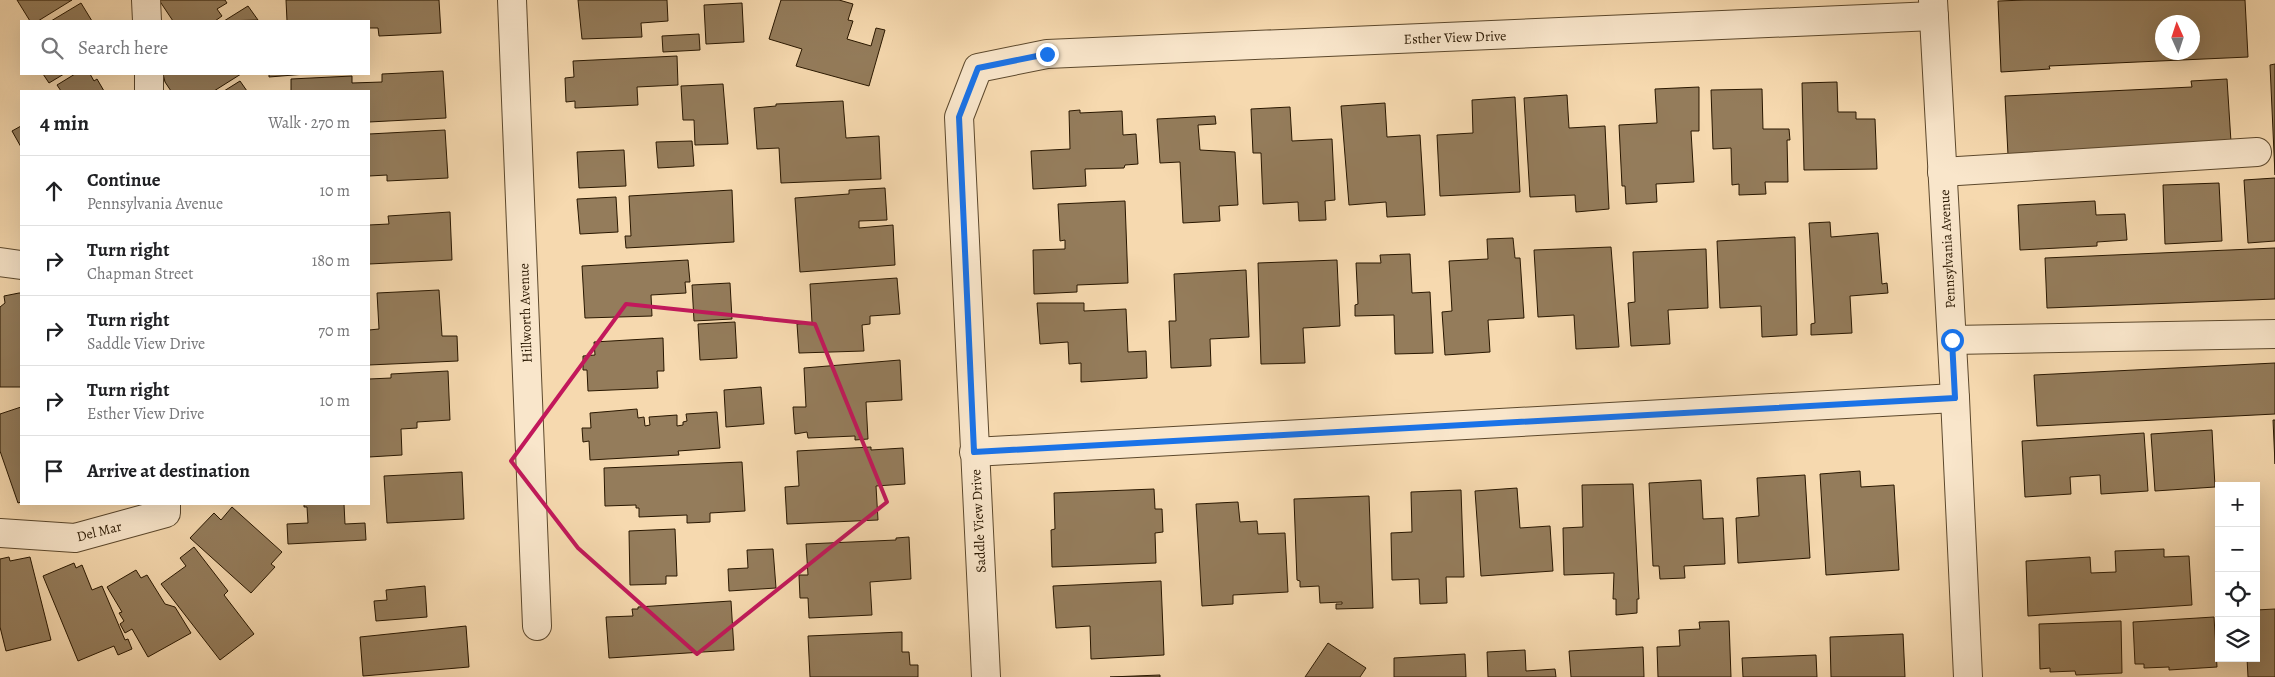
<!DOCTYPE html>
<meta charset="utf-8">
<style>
:root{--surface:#fff;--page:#f6f6f6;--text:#202124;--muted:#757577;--line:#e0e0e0}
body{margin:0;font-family:Alegreya,serif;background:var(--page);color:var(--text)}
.controls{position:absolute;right:15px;bottom:15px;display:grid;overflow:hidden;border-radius:0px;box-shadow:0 5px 20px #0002}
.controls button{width:45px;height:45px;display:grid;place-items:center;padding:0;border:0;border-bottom:1px solid var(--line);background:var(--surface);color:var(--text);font:25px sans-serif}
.compass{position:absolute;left:2155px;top:15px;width:45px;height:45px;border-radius:50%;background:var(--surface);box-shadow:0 5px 20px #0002;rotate:357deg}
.stop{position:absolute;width:15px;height:15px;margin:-11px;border:4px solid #1a73e8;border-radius:50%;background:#fff}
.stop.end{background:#1a73e8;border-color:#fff;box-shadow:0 1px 5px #0008}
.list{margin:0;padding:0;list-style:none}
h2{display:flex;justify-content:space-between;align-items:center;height:65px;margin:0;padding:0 20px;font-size:21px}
h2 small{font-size:16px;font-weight:400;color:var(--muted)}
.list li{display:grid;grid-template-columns:32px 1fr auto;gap:15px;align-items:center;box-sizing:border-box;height:70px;padding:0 20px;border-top:1px solid var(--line)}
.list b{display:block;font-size:19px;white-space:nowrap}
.list p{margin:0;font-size:16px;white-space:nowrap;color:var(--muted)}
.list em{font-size:16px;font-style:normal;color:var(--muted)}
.icon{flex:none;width:28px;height:28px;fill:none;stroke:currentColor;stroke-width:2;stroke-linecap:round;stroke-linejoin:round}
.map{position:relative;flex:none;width:2275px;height:677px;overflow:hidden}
.search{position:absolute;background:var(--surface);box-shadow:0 5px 20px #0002;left:20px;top:20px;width:350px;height:55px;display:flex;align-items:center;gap:12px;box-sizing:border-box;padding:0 18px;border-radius:0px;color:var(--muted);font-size:19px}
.panel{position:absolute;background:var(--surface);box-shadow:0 5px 20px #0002;left:20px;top:90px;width:350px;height:415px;border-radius:0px}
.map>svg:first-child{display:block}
</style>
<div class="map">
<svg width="2275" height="677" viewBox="0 0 2275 677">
<rect width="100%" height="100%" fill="#f6d9af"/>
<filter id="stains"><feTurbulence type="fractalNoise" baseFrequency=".004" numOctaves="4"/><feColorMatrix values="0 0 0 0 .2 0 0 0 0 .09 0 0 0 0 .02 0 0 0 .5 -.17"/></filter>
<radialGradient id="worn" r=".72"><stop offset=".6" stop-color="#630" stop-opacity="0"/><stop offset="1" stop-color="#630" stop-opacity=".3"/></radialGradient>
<g fill="#947c5b" stroke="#291700" fill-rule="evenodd">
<path d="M17,0H72L38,21H30Z"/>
<path d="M159,0H225L227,3L217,9L222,16L215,21H173Z"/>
<path d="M286,0H439L441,33L379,36L378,28H369V21H287Z"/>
<path d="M578,0H667L668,21L641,23L642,37L582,39Z"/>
<path d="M781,0H839L853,4L848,20L853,21L847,39L871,46L876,28L885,30L869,86L796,66L802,49L769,39Z"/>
<path d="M2026,0H2245L2248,57L2049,66L2050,69L2001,72L1998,1ZM2162,22H2192V52H2162Z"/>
<path d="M81,3L92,21H51Z"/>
<path d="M742,3L744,42L706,44L704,5Z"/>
<path d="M248,6L258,20L224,21Z"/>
<path d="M699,34L700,50L663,52L662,36Z"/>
<path d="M677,56L678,85L637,87L638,105L575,108V101L566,102L565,78L574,77L573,61Z"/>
<path d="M2275,64V175L2270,65Z"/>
<path d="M443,71L446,118L369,122V91H291V79L352,76V83L382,82V74Z"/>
<path d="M43,74H64L49,83Z"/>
<path d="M75,74H90L94,81L97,79L104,91H61L57,85Z"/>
<path d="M163,74H241L214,91H171L165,82Z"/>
<path d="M269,74H306L269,77Z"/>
<path d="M2227,79L2231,142L2008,155L2005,96L2192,87L2191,81Z"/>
<path d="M240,81L247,91H224Z"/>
<path d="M1837,82L1838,112H1856V119H1875L1877,169L1804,170L1802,83Z"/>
<path d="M723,84L728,144L695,145L694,120H683L681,86Z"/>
<path d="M1699,87V131H1691L1694,182L1656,184L1657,202L1626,204L1625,186H1622L1619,125L1657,123L1655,89Z"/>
<path d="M1762,89L1763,129H1789L1790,140H1787L1788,182H1765L1766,194L1739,195V184L1732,185L1731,148L1713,149L1711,90Z"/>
<path d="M1567,95L1569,128L1605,126L1609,209L1576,212L1575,195L1530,197L1524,98Z"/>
<path d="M1515,97L1520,192L1440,196L1437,135L1473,133L1472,100Z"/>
<path d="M843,101L846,138L879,136L881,179L781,183L779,148L757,149L754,108L776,106V104Z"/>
<path d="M1385,103L1387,137L1420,135L1425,215L1387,217L1386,202L1349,205L1341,106Z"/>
<path d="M1290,107L1292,141L1332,139L1335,200L1325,201L1326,220L1299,221L1298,202L1263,204L1261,153H1253L1251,109Z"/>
<path d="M1080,110V113L1122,111L1123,135L1136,134L1138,164L1125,165L1124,168L1085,169L1086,186L1033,189L1031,151L1070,149L1069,111Z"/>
<path d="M1215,116L1216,124L1198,125L1200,150L1235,152L1238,205L1219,206L1220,221L1183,223L1180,162L1160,163L1157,119Z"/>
<path d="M21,126V147L12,131Z"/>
<path d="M445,130L448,178L387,181V175L369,176V134Z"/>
<path d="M692,141L694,166L658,168L656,142Z"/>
<path d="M624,150L626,186L579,188L577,152Z"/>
<path d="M2275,178V241L2248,243L2244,180Z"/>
<path d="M2219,183L2222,241L2165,244L2163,185Z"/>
<path d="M885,188L887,220L859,221V228L893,225L895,265L800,272L795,198L849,194V190Z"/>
<path d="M732,190L734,242L626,248L625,236H631L629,196Z"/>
<path d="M616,197L618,232L580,234L577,199Z"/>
<path d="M1125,201L1128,283L1077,285V292L1034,294L1033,250L1065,249V240L1060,241L1058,204Z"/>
<path d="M2095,201L2096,215L2125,214L2127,240L2097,242V246L2020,250L2018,205Z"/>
<path d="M450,212L452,260L369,264V225L389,224L388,216Z"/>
<path d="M1830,222L1831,237L1878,233L1882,284L1887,283L1888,293L1850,296L1852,333L1811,335V324L1815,323L1809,223Z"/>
<path d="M1795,237L1797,335L1762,337L1761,306L1720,308L1717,241Z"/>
<path d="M1513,238L1515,258H1520L1524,318L1488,320L1490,352L1445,355L1442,312L1452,311L1449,261L1488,259L1487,239Z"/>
<path d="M1611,247L1619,347L1576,349L1574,315L1538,317L1534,250Z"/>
<path d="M2275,248V299L2047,308L2045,258Z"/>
<path d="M1706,249L1708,308L1668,310L1670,344L1631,346L1628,303L1635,302L1633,252Z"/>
<path d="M1410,254L1412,293L1430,292L1433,353L1395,354L1394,315L1355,316V305L1358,304L1356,263H1381L1380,255Z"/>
<path d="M688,260L690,282H685L686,293L651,295L652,316L585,318L582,266Z"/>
<path d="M1337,260L1340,326L1303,328L1305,363L1261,364L1258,263Z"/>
<path d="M1246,270L1249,337L1210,339L1211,366L1171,368L1169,321H1176L1174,274Z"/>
<path d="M897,278L900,314L870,316V324L862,325L864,351L799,353L797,324L812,323L810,284Z"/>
<path d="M730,283L732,319L694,321L692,285Z"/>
<path d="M439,290L442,336H457L458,361L369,365V330L379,329L377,293Z"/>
<path d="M19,293H21V387H0V307L5,303L4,296Z"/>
<path d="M1037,303H1084V311L1126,309L1128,352L1146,351L1147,378L1081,382V363L1069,364L1068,342L1040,344Z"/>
<path d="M735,322L737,358L700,360L698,324Z"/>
<path d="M663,338L664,371H657L658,388L588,391L587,370H583V356L595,355L594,342Z"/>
<path d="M900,360L902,400L866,402L868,439L855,440V436L808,438L807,432L795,434L793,407H806L804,368Z"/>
<path d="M2275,363V414L2037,426L2034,375Z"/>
<path d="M448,371L450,420L417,422V428L401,429L402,455L369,457V379L391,378V374Z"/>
<path d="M761,387L764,424L726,427L724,390Z"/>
<path d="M21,407V502L18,503L0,451V414Z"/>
<path d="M637,409L638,418L644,417L645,426L650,425L649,417L677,415V426L683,425V422L687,421L686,414L717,412L720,448L678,451L679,455L590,460L589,441L583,442L582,428H591L590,413Z"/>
<path d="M2273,420H2275V464Z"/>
<path d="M2212,430L2215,487L2155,491L2151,434Z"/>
<path d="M2144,433L2148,491L2101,494L2100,475L2070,477L2071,494L2025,497L2022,441Z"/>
<path d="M871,447V450L903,448L905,484L876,486L878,520L787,524L785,487L799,486L797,451Z"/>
<path d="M742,462L745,511L710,513V522L687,523V515L639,517V508H636V505L605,506L604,468Z"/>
<path d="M1860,471L1861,487L1894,485L1899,570L1826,575L1820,474Z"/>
<path d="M462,472L464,519L387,523L384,476Z"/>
<path d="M1805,475L1810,558L1738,563L1736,518L1759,516L1757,478Z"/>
<path d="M1701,480L1703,519L1723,518L1725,564L1684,566L1685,578L1660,579L1659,566H1653L1649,483Z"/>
<path d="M1633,484L1639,599H1637V613L1616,615V599H1613L1614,573L1564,575L1563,528L1583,527L1582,485Z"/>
<path d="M1517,488L1520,528L1550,526L1553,571L1481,576L1475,491Z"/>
<path d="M1154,489L1155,509H1162L1163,532L1155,533L1156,563L1052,567L1051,530L1055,529L1054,493Z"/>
<path d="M1461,490L1464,577H1446L1447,603L1420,604L1419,579L1392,580L1391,533L1412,532L1411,492Z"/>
<path d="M1369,496L1373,608L1336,609V604H1342V602L1320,603L1319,586L1300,587V581L1297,580L1294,499Z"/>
<path d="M1238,502L1240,522L1257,521L1258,534L1285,533L1288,592L1233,595V604L1202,606L1196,504Z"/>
<path d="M304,504H344L345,524L365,523L366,540L288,544L287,524L308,523L307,507H304Z"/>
<path d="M232,507L282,552L271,564L275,567L251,593L190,538L214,513L221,520Z"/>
<path d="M675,529L677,576H666V584L630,585L629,531Z"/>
<path d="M909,537L911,579L870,582L872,615L809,618L808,598H800L799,575H808L806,544L896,540V538Z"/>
<path d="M194,547L228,591L224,595L254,634L220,660L161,584L186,566L180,558Z"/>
<path d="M773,549L776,588L729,591L728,569L748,568L747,550Z"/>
<path d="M2164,549V557L2189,556L2192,605L2028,616L2026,561L2090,557L2091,573L2116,572L2115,551Z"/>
<path d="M9,557L10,561L30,557L51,640L6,651L0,627V559Z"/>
<path d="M74,563L76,568L82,565L92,590L102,586L125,640L128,639L132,649L118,655L114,646L78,661L43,576Z"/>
<path d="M136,570L141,578L147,575L165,604L175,607L191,633L148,657L132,629L125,633L120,624L124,621L119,613L122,612L107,587Z"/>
<path d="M1161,581L1164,655L1091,659L1090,626L1056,628L1053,586Z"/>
<path d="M425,586L427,617L376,621L374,601L387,600L386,590Z"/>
<path d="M731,601L734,650L609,658L606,617L633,616L632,609H638V607Z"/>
<path d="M2275,609V677H2248L2247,658H2256V610Z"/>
<path d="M2214,617L2217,667L2169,670V667L2144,668V664H2135L2133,622Z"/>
<path d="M1729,621L1731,677H1658L1657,647L1680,646L1679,630L1700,629L1699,622Z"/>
<path d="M2121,621L2122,673L2076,675L2075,671L2050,672V668L2040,669L2039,624Z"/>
<path d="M466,626L469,667L363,676L360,637Z"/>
<path d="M902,632V652H909L910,665H918V677H810L808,636Z"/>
<path d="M1903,634L1905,677H1831L1830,637Z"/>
<path d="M1328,643L1366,668L1360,677H1305Z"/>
<path d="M1643,647L1644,677H1571L1569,651Z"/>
<path d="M1525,650L1526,671L1555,669L1556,677H1488L1487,652Z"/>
<path d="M1465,654L1466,677H1394V658Z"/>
<path d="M1816,655L1817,677H1743L1742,658Z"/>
<path d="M1160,675V677H1110Z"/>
</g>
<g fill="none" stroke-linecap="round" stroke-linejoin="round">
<g stroke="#5c482c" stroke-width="30">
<g id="minor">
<path d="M146,0L147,21"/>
<path d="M512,0L537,626"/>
<path d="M1933,0L1955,398L1968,677"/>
<path d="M149,74V91"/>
<path d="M1942,172L2257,152"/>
<path d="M0,262L21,265"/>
<path d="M1952,340L2275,334"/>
<path d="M974,452L1955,398"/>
<path d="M0,533L75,538L166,513V504"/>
<path d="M986,677L959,117L978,68L1047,54L1934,16"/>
</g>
</g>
<use href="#minor" stroke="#f9e6cb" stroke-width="28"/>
</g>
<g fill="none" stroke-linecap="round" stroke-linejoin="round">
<path stroke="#1a73e8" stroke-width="6" d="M1047,54L978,68L959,117L974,452L1955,398L1952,340"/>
</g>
<path fill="none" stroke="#c2185b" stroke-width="4" stroke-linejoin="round" d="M626,304L815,324L887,502L697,654L578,548L511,461Z"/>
<g text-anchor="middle" stroke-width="4" stroke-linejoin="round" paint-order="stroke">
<g font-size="14" fill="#291700" stroke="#f9e6cb">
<text transform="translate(1455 37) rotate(-2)" y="5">Esther View Drive</text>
<text transform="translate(1947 249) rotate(-93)" y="5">Pennsylvania Avenue</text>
<text transform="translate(525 313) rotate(-92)" y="5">Hillworth Avenue</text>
<text transform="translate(978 521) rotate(-93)" y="5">Saddle View Drive</text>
<text transform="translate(99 531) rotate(-14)" y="5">Del Mar</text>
</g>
</g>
<rect width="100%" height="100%" filter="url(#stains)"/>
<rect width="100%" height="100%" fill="url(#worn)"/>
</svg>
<div class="controls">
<button>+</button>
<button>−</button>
<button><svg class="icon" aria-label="locate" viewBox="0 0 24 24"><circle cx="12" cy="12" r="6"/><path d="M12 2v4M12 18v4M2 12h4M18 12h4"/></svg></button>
<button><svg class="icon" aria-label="layers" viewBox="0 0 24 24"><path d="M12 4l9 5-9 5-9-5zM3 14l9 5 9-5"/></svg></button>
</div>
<svg class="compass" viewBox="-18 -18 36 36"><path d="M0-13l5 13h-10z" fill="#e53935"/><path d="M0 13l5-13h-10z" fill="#757577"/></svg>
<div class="stop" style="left:1952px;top:340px"></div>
<div class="stop end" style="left:1047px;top:54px"></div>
<div class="search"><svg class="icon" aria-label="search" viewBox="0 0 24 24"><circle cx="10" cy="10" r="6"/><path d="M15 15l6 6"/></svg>Search here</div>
<section class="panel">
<h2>4 min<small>Walk · 270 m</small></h2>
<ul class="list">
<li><svg class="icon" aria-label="ahead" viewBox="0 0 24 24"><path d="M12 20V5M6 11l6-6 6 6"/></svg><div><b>Continue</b><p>Pennsylvania Avenue</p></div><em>10 m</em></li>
<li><svg class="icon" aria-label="right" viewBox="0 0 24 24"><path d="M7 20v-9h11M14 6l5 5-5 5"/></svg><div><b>Turn right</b><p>Chapman Street</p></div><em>180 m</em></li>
<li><svg class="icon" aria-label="right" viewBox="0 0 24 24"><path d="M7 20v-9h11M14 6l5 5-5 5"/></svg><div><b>Turn right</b><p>Saddle View Drive</p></div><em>70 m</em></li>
<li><svg class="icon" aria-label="right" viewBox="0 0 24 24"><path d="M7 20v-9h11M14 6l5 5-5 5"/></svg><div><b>Turn right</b><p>Esther View Drive</p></div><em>10 m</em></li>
<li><svg class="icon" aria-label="arrive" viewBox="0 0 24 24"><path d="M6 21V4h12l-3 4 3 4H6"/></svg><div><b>Arrive at destination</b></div></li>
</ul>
</section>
</div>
